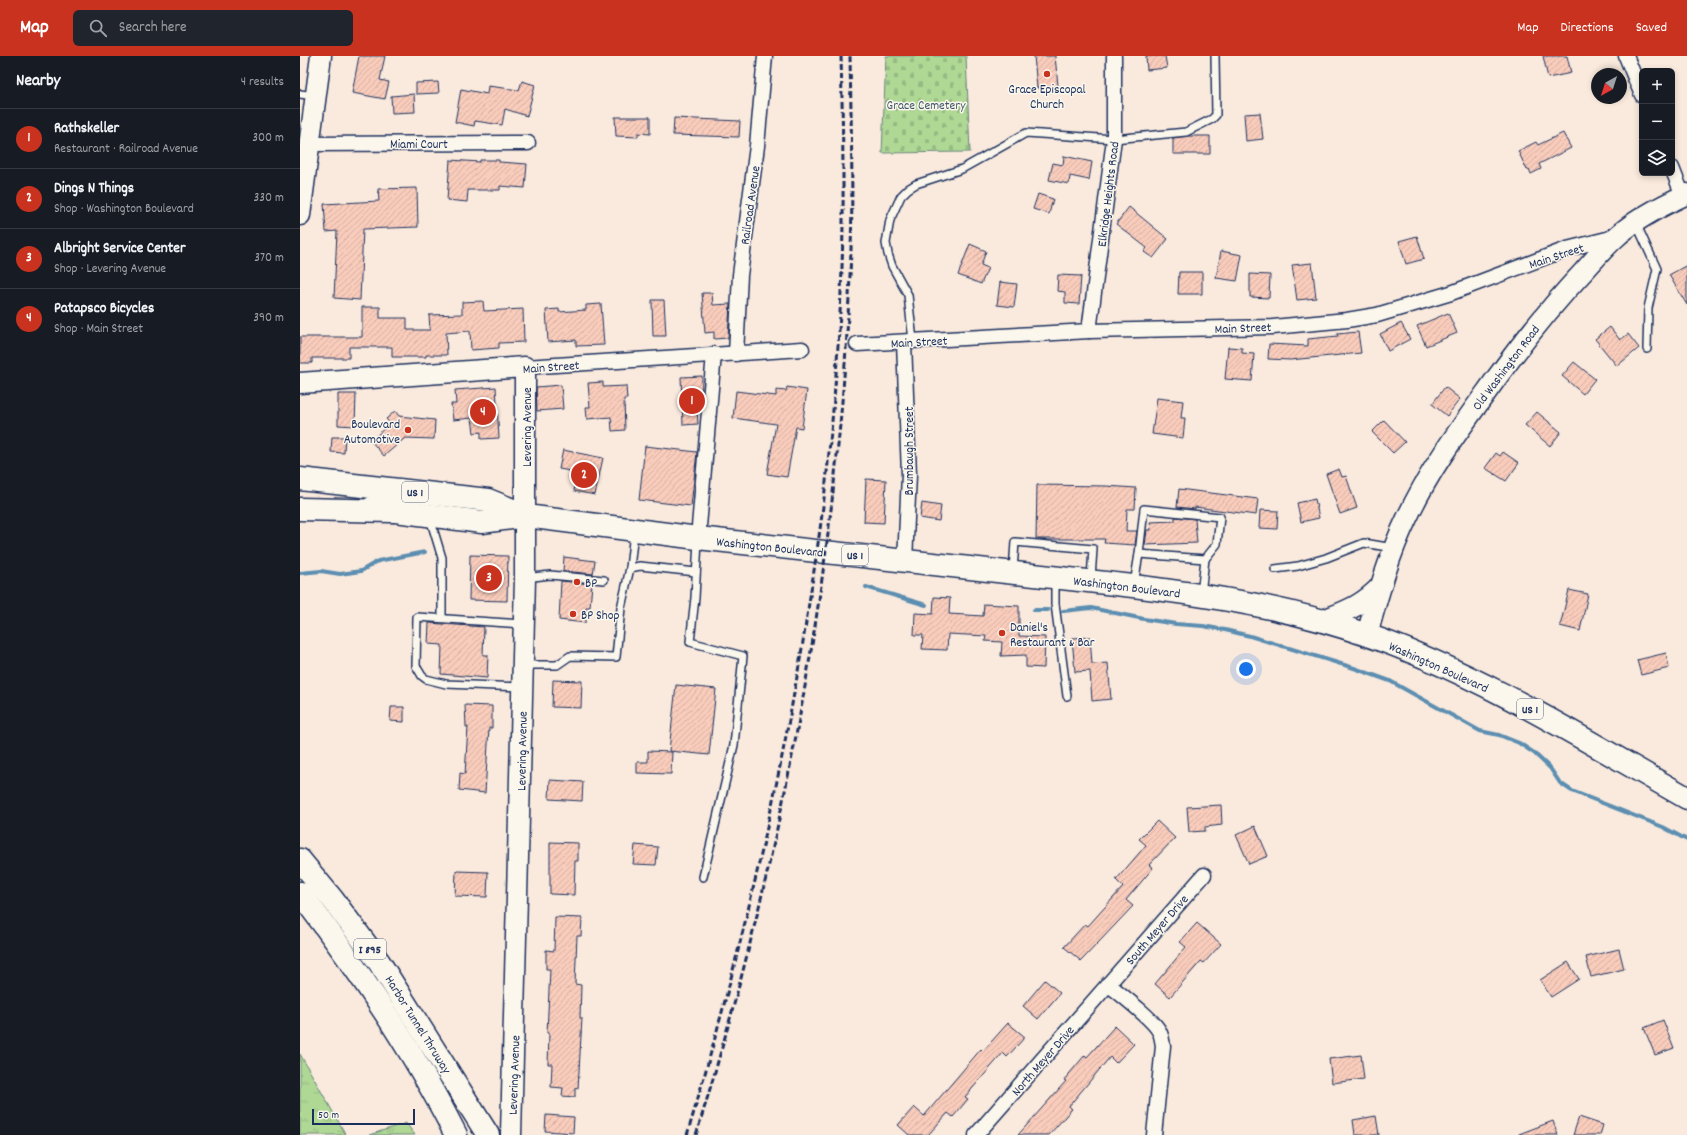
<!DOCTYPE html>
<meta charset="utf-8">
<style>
:root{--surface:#171b24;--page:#20242c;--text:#f1f3f6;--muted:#9ea1a6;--line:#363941;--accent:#c8321e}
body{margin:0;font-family:Dekko,sans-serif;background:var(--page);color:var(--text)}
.controls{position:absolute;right:12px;top:12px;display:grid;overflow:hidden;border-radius:6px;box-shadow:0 2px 6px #0003}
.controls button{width:36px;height:36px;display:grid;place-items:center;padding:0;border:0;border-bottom:1px solid var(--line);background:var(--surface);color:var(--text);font:20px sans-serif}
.compass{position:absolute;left:1291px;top:12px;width:36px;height:36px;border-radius:50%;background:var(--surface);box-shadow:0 2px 6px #0003;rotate:219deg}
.scale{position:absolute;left:12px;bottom:10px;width:103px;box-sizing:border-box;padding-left:4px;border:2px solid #1b2f5e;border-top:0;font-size:11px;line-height:14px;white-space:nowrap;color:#1b2f5e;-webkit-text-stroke:3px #fbf7ec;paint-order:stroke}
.you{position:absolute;left:946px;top:613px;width:14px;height:14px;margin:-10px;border:3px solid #fff;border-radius:50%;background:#1a73e8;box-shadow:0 0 0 6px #1a73e833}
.badge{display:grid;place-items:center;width:26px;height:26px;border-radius:50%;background:var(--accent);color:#fff;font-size:13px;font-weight:700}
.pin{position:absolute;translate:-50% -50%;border:2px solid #fff;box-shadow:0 1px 4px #0006}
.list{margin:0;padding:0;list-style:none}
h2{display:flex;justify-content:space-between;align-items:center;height:52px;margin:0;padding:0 16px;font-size:17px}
h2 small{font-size:13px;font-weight:400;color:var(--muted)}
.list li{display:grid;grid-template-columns:26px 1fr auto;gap:12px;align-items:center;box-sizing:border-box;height:60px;padding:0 16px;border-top:1px solid var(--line)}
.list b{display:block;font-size:15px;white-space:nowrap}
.list p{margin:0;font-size:13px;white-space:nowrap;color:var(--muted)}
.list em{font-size:13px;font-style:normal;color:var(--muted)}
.icon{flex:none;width:22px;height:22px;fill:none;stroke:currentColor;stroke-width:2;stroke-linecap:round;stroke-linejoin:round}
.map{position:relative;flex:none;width:1387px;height:1079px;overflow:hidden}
header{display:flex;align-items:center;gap:24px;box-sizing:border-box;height:56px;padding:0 20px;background:var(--accent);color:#fff}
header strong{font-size:19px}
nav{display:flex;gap:22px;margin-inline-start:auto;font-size:14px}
.search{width:280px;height:36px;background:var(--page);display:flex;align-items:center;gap:10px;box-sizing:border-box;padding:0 14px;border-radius:6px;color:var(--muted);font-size:15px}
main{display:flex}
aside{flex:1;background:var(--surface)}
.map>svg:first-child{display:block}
</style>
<header>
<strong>Map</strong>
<div class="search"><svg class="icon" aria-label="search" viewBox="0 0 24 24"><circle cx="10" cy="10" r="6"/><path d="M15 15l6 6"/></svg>Search here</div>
<nav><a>Map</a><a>Directions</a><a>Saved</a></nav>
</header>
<main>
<aside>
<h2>Nearby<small>4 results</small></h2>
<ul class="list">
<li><span class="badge">1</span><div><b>Rathskeller</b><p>Restaurant · Railroad Avenue</p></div><em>300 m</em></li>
<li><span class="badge">2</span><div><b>Dings N Things</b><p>Shop · Washington Boulevard</p></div><em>330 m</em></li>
<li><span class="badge">3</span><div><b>Albright Service Center</b><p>Shop · Levering Avenue</p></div><em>370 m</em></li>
<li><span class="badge">4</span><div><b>Patapsco Bicycles</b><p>Shop · Main Street</p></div><em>390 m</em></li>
</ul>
</aside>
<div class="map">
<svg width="1387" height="1079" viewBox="0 0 1387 1079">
<defs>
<pattern id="cemetery-stones" width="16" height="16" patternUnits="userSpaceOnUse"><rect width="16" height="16" fill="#afd895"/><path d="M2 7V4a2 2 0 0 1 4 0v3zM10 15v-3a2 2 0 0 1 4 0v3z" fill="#96ba83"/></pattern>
<pattern id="park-tufts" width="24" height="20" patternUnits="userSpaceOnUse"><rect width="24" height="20" fill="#afd895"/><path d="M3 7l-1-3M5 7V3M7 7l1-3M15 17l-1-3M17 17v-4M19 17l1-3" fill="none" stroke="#96ba83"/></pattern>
<pattern id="building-hatch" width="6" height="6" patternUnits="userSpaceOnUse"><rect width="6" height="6" fill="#f9ccbb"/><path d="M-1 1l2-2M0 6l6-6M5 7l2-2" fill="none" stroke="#d5b0a3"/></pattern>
</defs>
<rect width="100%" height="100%" fill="#faeadd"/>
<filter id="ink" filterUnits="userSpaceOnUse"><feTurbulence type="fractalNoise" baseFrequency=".025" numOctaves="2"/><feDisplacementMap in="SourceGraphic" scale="8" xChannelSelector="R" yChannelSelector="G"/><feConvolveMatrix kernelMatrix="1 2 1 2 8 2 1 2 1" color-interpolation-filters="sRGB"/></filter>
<g filter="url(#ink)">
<path fill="url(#cemetery-stones)" stroke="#65847a" d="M586,0H666L670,96L582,97Z"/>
<g fill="url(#park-tufts)" stroke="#65847a">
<path d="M0,998L46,1079H0Z"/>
<path d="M106,1067L115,1079H69Z"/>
</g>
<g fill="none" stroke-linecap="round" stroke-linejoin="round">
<g stroke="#5c8eb1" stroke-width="4">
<path d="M0,517L21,515L40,518L61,515L78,505L125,496"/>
<path d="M566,531L626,549"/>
<path d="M734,554H748"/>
<path d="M763,555L791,552L844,563L876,568L903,570L925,574L950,580L1054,612L1090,625L1180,675L1199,679L1219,687L1234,697L1250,712L1260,727L1272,735L1363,771L1387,784"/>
</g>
</g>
<g fill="url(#building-hatch)" stroke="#1b2f5e">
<path d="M59,0H85L80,24L89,26L85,43L52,37Z"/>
<path d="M734,0H755L758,30L737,32Z"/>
<path d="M846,0H865L867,12L847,14Z"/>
<path d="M1243,0H1267L1271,17L1248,22Z"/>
<path d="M222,25L235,29L227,60L205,53L202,69L175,65L174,70L155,66L161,33L187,38L188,30L219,34Z"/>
<path d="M138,26L139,37L116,38V27Z"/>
<path d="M114,38L115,56L92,57L91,40Z"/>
<path d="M960,57L963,83L946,85L944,58Z"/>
<path d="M315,61H350V78L338,77V81L316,80Z"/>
<path d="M374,62L440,65L439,81L373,79Z"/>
<path d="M1263,77L1271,92L1239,108L1241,113L1231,118L1229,113L1227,114L1218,95L1236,86L1238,89Z"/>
<path d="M888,80H910V98H873V82Z"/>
<path d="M764,100L792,106L789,124L770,120L769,128L749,124L753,107L763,109Z"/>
<path d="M150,104L180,106V104H199V106L227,108L225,132L200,130V134H168L167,146L147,144Z"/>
<path d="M117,132L118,171L63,173L60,244L34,242L37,175L26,176L24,148L79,145L78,133Z"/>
<path d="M738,138L753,143L749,158L733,153Z"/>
<path d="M829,151L868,183L853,202L844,196L847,192L816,168Z"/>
<path d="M1117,180L1124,203L1106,208L1099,185Z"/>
<path d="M670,188L686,195L681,209L688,212L681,228L658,219Z"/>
<path d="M921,195L942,199L937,225L916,222Z"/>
<path d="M1012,207L1016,242L997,244L992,209Z"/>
<path d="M1387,209V249L1369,219Z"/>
<path d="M879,216H902V238H878Z"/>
<path d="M950,218L970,219L969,242L950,241Z"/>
<path d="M758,219L781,220L779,248L765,247V236L757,235Z"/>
<path d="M700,226L717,228L714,251L697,249Z"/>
<path d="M402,237H412L413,249L430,248L428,282L414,283V276L405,277Z"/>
<path d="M352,244H364L366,280H353Z"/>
<path d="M183,245L184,255L223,253L224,286L199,287V292L171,294L170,275L146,277L147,299H126V301H92V291H49V302H12V307H0V281H62V251H80V262H107V274H130L129,259L162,258V246Z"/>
<path d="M301,248L304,289L276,290V284L248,286L246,254L259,253V256L286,254V249Z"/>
<path d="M1148,257L1157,277L1126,290L1117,270Z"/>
<path d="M1101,267L1110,283L1088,295L1080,278Z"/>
<path d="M1310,271L1320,284L1328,278L1339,292L1317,310L1295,283Z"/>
<path d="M1058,276L1061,297L990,304L968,303L969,288L1008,290V283L1038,280L1037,278Z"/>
<path d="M928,291L942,292V297L954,298L952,325L925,323Z"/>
<path d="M1274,306L1295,323L1283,338L1262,320Z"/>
<path d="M402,320L401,352L397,353L398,368L383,369L381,321Z"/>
<path d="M303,326V331L326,330L327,343H324L325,374L312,375L311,361L287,363L286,351H290L288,327Z"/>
<path d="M261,329L263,353L237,355L236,331Z"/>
<path d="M196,331L199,382L181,383V376L174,377L172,362L153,364L151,348H156L155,334Z"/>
<path d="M487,331L507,334L502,372L496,371L487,421L467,418L476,368L433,362L436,335L476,340V334L486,335Z"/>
<path d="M1145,331L1160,343L1147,360L1132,348Z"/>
<path d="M38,338H56L55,370L38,369Z"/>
<path d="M857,342L883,345L881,362H885L883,382L852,378Z"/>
<path d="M95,355L99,360L135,364L134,383L105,382L84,400L71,385L90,367L86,363Z"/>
<path d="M1237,356L1261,376L1250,390L1225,369Z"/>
<path d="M1084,364L1105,386L1093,397L1072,376Z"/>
<path d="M32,381H45L44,397L31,396Z"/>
<path d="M345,390L397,396L391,450L339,444Z"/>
<path d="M263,394L303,402L295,439L274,435L276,423L269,422L270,415L259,413Z"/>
<path d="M1203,396L1219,407L1206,425L1185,412L1196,397L1200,400Z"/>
<path d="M1039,413L1042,421L1046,420L1057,452L1040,458L1026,418Z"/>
<path d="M566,423L586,424L584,467L564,466Z"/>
<path d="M737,429L806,430L836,432L835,453H827L826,475H837L835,489L804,487L805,483H736Z"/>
<path d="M879,433L958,443L956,459L895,451V453L877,451Z"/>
<path d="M1015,443L1019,462L1001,466L997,447Z"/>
<path d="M622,447L641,450L639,465L620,462Z"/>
<path d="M960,454L978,455L977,473L959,472Z"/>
<path d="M875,461L895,463L897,487L845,489L847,474H851L850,466L875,465Z"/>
<path d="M170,499L208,500L207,545L169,544Z"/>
<path d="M264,501L295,505L293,518L263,515Z"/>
<path d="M261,525L292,528L290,551H286L285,567L259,564Z"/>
<path d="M1269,534L1288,538L1280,575L1260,570Z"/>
<path d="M634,541L650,542L649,558L683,560L684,548L719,550V580L745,581L744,612L726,611V599L701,600L702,586L685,585L686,580L648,578L647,594L622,593L623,579H614L615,557L633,558Z"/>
<path d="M129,567L184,571L183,599H188L187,622L141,618L142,589L128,588Z"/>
<path d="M790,581L792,608L808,607L811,643L792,645L790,615L775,616L772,582Z"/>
<path d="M1366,597L1369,612L1341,619L1337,604Z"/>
<path d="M253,624L282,625L281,652L252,651Z"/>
<path d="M376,629L416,633L409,699L369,695Z"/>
<path d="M165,649L192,650V672H189L185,737L159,734L160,717L165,718L168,671H166Z"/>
<path d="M91,651H104V666L90,665Z"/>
<path d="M348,695L372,696L371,718L337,717V706H348Z"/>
<path d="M250,724L283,726L282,745L249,743Z"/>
<path d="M921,749L922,769L905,771V775L889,776L887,751Z"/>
<path d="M857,765L875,782L849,809L853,812L826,844L833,850L781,905L764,891L785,868L788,870L823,831L816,824L846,789L839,783Z"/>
<path d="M955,770L968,800L949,808L936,779Z"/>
<path d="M250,786L278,787V805H275L274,839L250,838Z"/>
<path d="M335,789L358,791L356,809L333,808Z"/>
<path d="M156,815L188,816L187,841L155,840Z"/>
<path d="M255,861L282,862L281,880H277L275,928L281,929L280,962H282L278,1033L275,1032V1041L262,1040L263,1032L251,1031L252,1008H248L249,977H247L250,913H246V894L254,895Z"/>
<path d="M897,867L921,888L904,907L901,905L870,941L855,928L886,891L880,886Z"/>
<path d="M1319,893L1324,913L1291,921L1286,901Z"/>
<path d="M1268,906L1279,923L1251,941L1240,924Z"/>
<path d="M745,924L760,937L738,963L723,950Z"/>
<path d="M1363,964L1374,992L1355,999L1344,972Z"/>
<path d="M708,967L725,981L707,1001L703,997L665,1041L668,1043L653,1061L648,1057L628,1079H609L598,1069L614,1051L624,1060L681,993L683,995Z"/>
<path d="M815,970L834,988L816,1007L810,1001L769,1050L772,1053L749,1079H718L766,1025L764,1024L785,999L787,1001Z"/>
<path d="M1061,999L1064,1023L1032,1027L1029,1003Z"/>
<path d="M246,1059L274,1061L273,1077L245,1075Z"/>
<path d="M1076,1060L1079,1079H1055L1053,1064Z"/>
<path d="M1279,1061L1303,1069L1300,1079H1273Z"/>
<path d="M1253,1065L1258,1079H1219V1078Z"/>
</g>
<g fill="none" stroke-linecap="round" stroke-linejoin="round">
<g stroke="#1b2f5e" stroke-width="10">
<g id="lane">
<path d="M0,38L15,40"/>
<path d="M1336,167L1357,213L1348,252L1347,293"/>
<path d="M613,285L608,239L592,210L588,198L586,187L590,164L601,140L608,133L616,128L662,113L726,77L814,83L886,76L912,63L916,59L915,0"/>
<path d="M130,462L142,502V562"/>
<path d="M398,484L395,542L390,586L443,600L434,689L403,821"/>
<path d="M839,498L844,453L920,461L917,488L905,503"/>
<path d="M330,512L340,510L396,516"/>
<path d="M975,513L998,510L1026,502L1064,487L1093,492"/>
<path d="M713,514L715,486L793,493L791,522"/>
<path d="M225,522L250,519L304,524"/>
<path d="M755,523V548L767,640"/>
<path d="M834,528L839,498L905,503L901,538"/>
<path d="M224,609H257L270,600L316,601L321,552L330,512L334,476"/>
<path d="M221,631L146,628L126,623L122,620L116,610L117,561L223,568"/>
</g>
</g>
<g stroke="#1b2f5e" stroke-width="17">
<g id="street">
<path d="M1326,0L1342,39"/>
<path d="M9,88L228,87"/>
<path d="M1372,112L1383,140"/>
<path d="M789,275L814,83V0"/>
<path d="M604,286L609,419L605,505"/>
<path d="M557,288L789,275L973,271L1047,264L1077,259L1151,237L1267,193L1315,181"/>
<path d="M436,298L440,219L457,90L465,0"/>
<path d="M225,311L502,293"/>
<path d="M398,482L414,298"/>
<path d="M808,928C820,938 853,963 859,975C862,980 862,985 863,990L854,1079"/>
<path d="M676,1079L904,819"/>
</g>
</g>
<g stroke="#1b2f5e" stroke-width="23">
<g id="secondary">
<path d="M0,159L21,0"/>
<path d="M0,327L225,311V522L211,1079"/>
<path d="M1021,565C1046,555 1062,550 1081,530"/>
<path d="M1067,579C1078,539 1089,499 1107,462C1131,410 1165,366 1198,320C1225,283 1253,248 1284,215C1294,204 1304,192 1315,182C1334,164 1363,149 1387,138"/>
</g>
</g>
<g stroke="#1b2f5e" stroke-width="25">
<g id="primary">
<path d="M0,423L188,444L225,459"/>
<path d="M72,452L182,466L226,460L398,482L833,530C913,540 991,552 1067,579C1180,618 1283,683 1387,742"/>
</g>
</g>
<g stroke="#1b2f5e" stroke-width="25">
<g id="highway">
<path d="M0,453L92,455"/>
<path d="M0,804L33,844L79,906L188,1079"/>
<path d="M0,837C59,914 113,993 156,1079"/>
</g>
</g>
<use href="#lane" stroke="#fbf7ec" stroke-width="7"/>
<use href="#street" stroke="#fbf7ec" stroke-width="14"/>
<use href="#secondary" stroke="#fbf7ec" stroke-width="20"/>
<use href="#primary" stroke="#fbf7ec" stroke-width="22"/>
<use href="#highway" stroke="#fbf7ec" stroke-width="22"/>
<g stroke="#1b2f5e" stroke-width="3" stroke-dasharray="6 3" stroke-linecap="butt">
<path d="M387,1079C435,919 474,757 502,592C512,527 523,462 529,396C538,307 544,216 543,127C543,84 542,42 541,0"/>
<path d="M396,1079C485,792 541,493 551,193C553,128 551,64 550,0"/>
</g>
</g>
</g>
<g fill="#c8321e" stroke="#fbf7ec" stroke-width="1.5">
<circle cx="747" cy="18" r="4"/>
<circle cx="108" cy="374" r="4"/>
<circle cx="277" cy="526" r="4"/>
<circle cx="273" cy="558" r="4"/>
<circle cx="702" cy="577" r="4"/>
</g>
<g text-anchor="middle" stroke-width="3" stroke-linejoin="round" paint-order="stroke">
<g fill="#fbf7ec" stroke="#5e6b89" stroke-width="1">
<rect x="102" y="426" width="26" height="20" rx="3"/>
<rect x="542" y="489" width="26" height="20" rx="3"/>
<rect x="1217" y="643" width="26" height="20" rx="3"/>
<rect x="54" y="883" width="32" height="20" rx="3"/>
</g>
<g font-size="12" font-weight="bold" fill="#1b2f5e">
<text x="115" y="440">US 1</text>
<text x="555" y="503">US 1</text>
<text x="1230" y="657">US 1</text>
<text x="70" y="897">I 895</text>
</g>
<g font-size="13" fill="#1b2f5e" stroke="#fbf7ec" text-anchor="start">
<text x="747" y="37" text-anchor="middle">Grace Episcopal<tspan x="747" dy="15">Church</tspan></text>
<text x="100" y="372" text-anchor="end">Boulevard<tspan x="100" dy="15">Automotive</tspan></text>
<text x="285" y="531">BP</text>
<text x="281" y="563">BP Shop</text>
<text x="710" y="575">Daniel's<tspan x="710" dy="15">Restaurant &amp; Bar</tspan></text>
</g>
<g font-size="13" fill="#40596c" stroke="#fbf7ec">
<text x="626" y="53">Grace Cemetery</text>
</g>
<g font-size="13" fill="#1b2f5e" stroke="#fbf7ec">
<text x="119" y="92">Miami Court</text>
<text transform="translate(807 138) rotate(-83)" y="5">Elkridge Heights Road</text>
<text transform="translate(449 149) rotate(-82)" y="5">Railroad Avenue</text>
<text transform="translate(1256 199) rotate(-18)" y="5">Main Street</text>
<text transform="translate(943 271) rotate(-2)" y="5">Main Street</text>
<text transform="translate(619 285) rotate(-3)" y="5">Main Street</text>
<text transform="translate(251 310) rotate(-4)" y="5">Main Street</text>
<text transform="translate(1205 311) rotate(-53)" y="5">Old Washington Road</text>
<text transform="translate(226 371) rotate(-90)" y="5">Levering Avenue</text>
<text transform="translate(608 395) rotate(-90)" y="5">Brumbaugh Street</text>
<text transform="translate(470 490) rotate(6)" y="5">Washington Boulevard</text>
<text transform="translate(827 530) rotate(7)" y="5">Washington Boulevard</text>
<text transform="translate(1139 610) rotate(24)" y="5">Washington Boulevard</text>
<text transform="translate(221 695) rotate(-89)" y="5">Levering Avenue</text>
<text transform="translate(856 873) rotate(-49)" y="5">South Meyer Drive</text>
<text transform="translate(119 968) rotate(58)" y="5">Harbor Tunnel Thruway</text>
<text transform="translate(742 1004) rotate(-49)" y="5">North Meyer Drive</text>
<text transform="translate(213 1019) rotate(-88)" y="5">Levering Avenue</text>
</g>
</g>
</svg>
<div class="controls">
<button>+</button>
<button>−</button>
<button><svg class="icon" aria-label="layers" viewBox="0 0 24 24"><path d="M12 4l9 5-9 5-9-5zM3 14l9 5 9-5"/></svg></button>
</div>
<svg class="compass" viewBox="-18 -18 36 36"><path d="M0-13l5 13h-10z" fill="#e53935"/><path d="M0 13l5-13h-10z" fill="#9ea1a6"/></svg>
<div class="scale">50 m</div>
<div class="you"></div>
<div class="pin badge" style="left:392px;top:345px">1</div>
<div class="pin badge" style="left:284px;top:419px">2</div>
<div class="pin badge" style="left:189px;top:522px">3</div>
<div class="pin badge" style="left:183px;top:356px">4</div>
</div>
</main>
